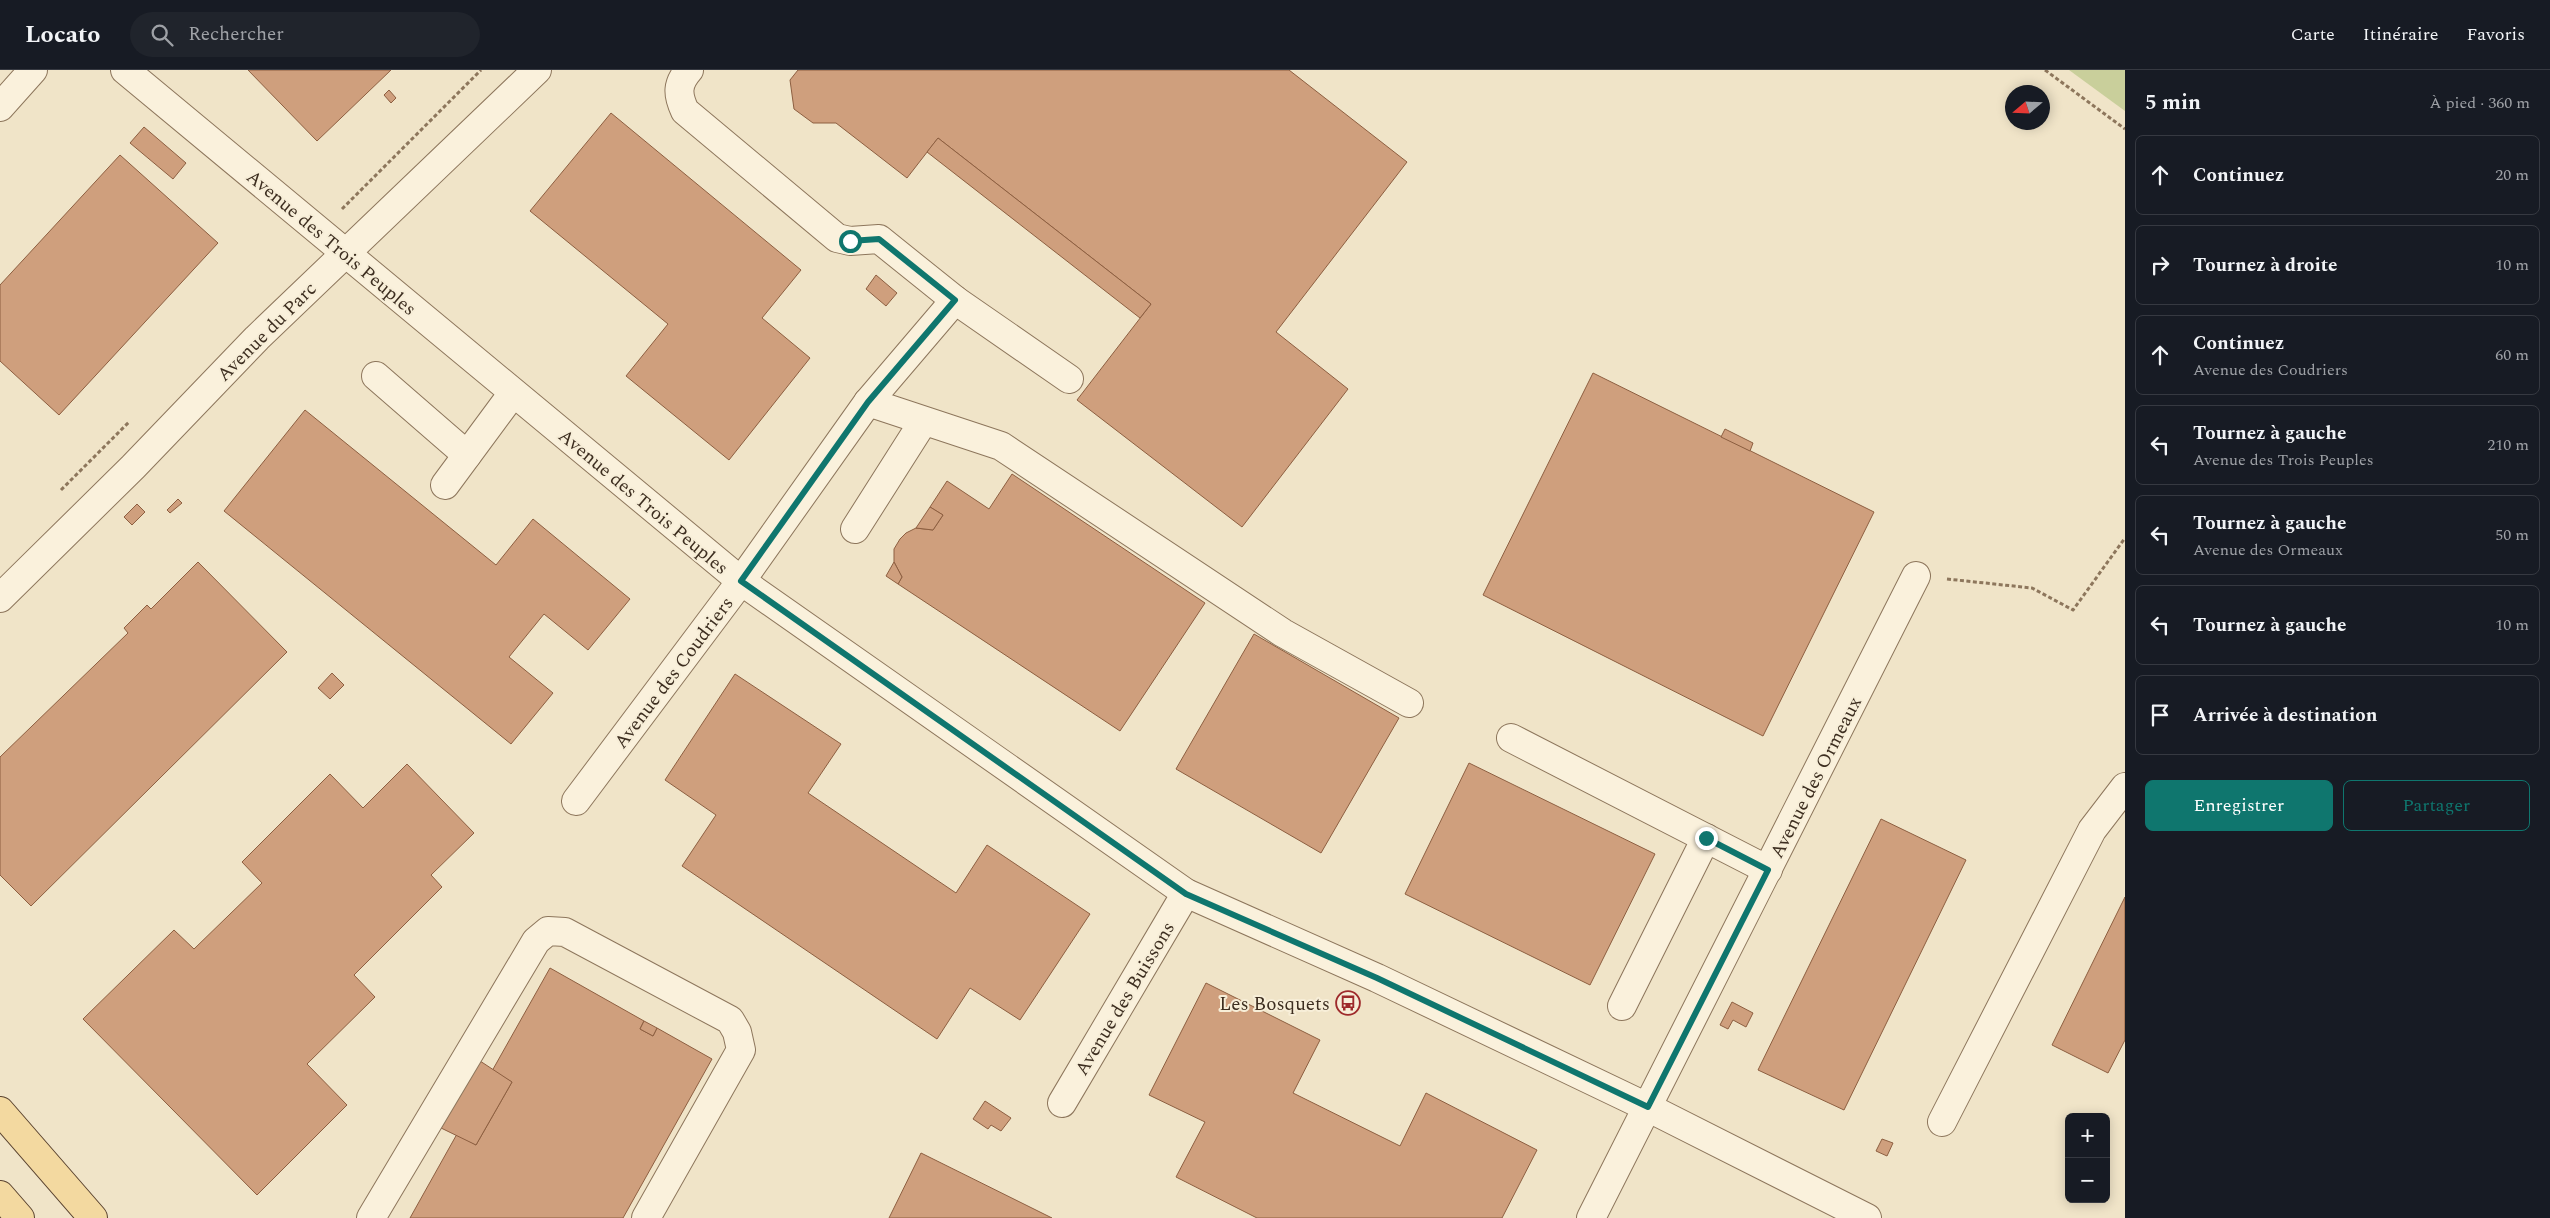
<!DOCTYPE html>
<html lang="fr">
<meta charset="utf-8">
<style>
:root{--surface:#171b24;--page:#20242c;--text:#f1f3f6;--muted:#9ea1a6;--line:#363941;--accent:#0f766e}
body{margin:0;font-family:Spectral,serif;background:var(--page);color:var(--text)}
.controls{position:absolute;right:15px;bottom:15px;display:grid;overflow:hidden;border-radius:8px;box-shadow:0 2px 12px #0003}
.controls button{width:45px;height:45px;display:grid;place-items:center;padding:0;border:0;border-bottom:1px solid var(--line);background:var(--surface);color:var(--text);font:25px sans-serif}
.compass{position:absolute;left:2005px;top:15px;width:45px;height:45px;border-radius:50%;background:var(--surface);box-shadow:0 2px 12px #0003;rotate:251deg}
.stop{position:absolute;width:15px;height:15px;margin:-11px;border:4px solid #0f766e;border-radius:50%;background:#fff}
.stop.end{background:#0f766e;border-color:#fff;box-shadow:0 1px 5px #0008}
.list{margin:0;padding:0;list-style:none}
h2{display:flex;justify-content:space-between;align-items:center;height:65px;margin:0;padding:0 20px;font-size:21px}
h2 small{font-size:16px;font-weight:400;color:var(--muted)}
.list li{display:grid;grid-template-columns:32px 1fr auto;gap:15px;align-items:center;box-sizing:border-box;height:80px;margin:0 10px 10px;padding:0 10px;border:1px solid var(--line);border-radius:8px}
.list b{display:block;font-size:19px;white-space:nowrap}
.list p{margin:0;font-size:16px;white-space:nowrap;color:var(--muted)}
.list em{font-size:16px;font-style:normal;color:var(--muted)}
.actions{display:flex;gap:10px;padding:15px 20px}
.actions a{flex:1;padding:11px 0;border:1px solid var(--accent);border-radius:8px;text-align:center;font-size:18px;color:var(--accent)}
.actions .main{background:var(--accent);color:#fff}
.icon{flex:none;width:28px;height:28px;fill:none;stroke:currentColor;stroke-width:2;stroke-linecap:round;stroke-linejoin:round}
.map{position:relative;flex:none;width:2125px;height:1148px;overflow:hidden}
header{display:flex;align-items:center;gap:30px;box-sizing:border-box;height:70px;padding:0 25px;background:var(--surface);border-bottom:1px solid var(--line)}
header strong{font-size:24px}
nav{display:flex;gap:28px;margin-inline-start:auto;font-size:18px}
.search{width:350px;height:45px;background:var(--page);display:flex;align-items:center;gap:12px;box-sizing:border-box;padding:0 18px;border-radius:28px;color:var(--muted);font-size:19px}
main{display:flex}
aside{flex:1;background:var(--surface)}
.map>svg:first-child{display:block}
</style>
<header>
<strong>Locato</strong>
<div class="search"><svg class="icon" aria-label="search" viewBox="0 0 24 24"><circle cx="10" cy="10" r="6"/><path d="M15 15l6 6"/></svg>Rechercher</div>
<nav><a>Carte</a><a>Itinéraire</a><a>Favoris</a></nav>
</header>
<main>
<div class="map">
<svg width="2125" height="1148" viewBox="0 0 2125 1148">
<rect width="100%" height="100%" fill="#f0e4c8"/>
<path fill="#c9cf9b" d="M2069,0H2125V41Z"/>
<g fill="#cf9f7d" stroke="#8d5f41">
<path d="M248,0H391L317,71Z"/>
<path d="M798,0H1289L1407,92L1276,262L1348,319L1242,457L1077,330L1151,234L938,68L907,108L836,53H813L794,39L790,10Z"/>
<path d="M389,20L396,28L391,33L384,25Z"/>
<path d="M611,43L801,200L762,248L810,288L729,390L626,306L668,254L530,141Z"/>
<path d="M144,57L186,93L173,109L130,73Z"/>
<path d="M938,68L1151,234L1140,248L927,82Z"/>
<path d="M120,85L218,173L59,345L0,291V215Z"/>
<path d="M876,205L897,223L886,236L866,219Z"/>
<path d="M1593,303L1874,442L1763,666L1483,525Z"/>
<path d="M305,340L496,495L533,449L630,529L588,580L544,544L509,587L553,623L511,674L224,441Z"/>
<path d="M1725,359L1753,373L1750,381L1721,367Z"/>
<path d="M1012,404L1205,533L1120,661L898,514L902,507L894,492V479L900,469L906,463L916,458L933,460L943,445L930,437L947,411L989,439Z"/>
<path d="M178,429L182,433L170,443L167,440Z"/>
<path d="M137,434L145,442L132,455L124,447Z"/>
<path d="M930,437L943,445L933,460L916,458Z"/>
<path d="M198,492L287,582L31,836L0,805V687L128,563L124,558L147,535L151,539Z"/>
<path d="M894,492L902,507L898,514L886,506Z"/>
<path d="M1254,564L1399,648L1321,783L1176,699Z"/>
<path d="M332,603L344,615L330,629L318,618Z"/>
<path d="M735,604L841,674L808,723L956,823L987,775L1090,844L1020,950L970,918L937,969L682,796L716,745L665,710Z"/>
<path d="M1469,693L1655,784L1590,915L1405,824Z"/>
<path d="M407,694L474,763L431,805L442,817L354,905L375,927L307,994L347,1035L257,1125L83,949L174,860L194,879L262,813L242,792L330,704L363,738Z"/>
<path d="M1881,749L1966,790L1844,1040L1758,1000Z"/>
<path d="M2125,827V970L2108,1003L2052,975Z"/>
<path d="M550,898L644,951L640,959L653,966L657,958L712,989L623,1148H410L457,1064L476,1075L512,1012L492,1001Z"/>
<path d="M1206,913L1320,970L1293,1023L1400,1076L1426,1023L1537,1080L1502,1148H1257L1176,1107L1205,1052L1149,1025Z"/>
<path d="M1732,932L1753,943L1746,957L1733,950L1728,959L1720,955Z"/>
<path d="M644,951L657,958L653,966L640,959Z"/>
<path d="M477,989L512,1012L476,1075L439,1057Z"/>
<path d="M985,1031L1011,1048L1001,1061L991,1055L988,1059L973,1049Z"/>
<path d="M1882,1069L1893,1073L1887,1086L1876,1081Z"/>
<path d="M921,1083L1052,1148H889Z"/>
</g>
<g fill="none" stroke-linecap="round" stroke-linejoin="round">
<g stroke="#8d765c" stroke-width="30">
<g id="minor">
<path d="M125,0L741,511L1186,823L1377,908L1647,1037L1867,1148"/>
<path d="M689,0C677,14 677,24 685,41L837,168L850,171L879,169L955,230L1069,309"/>
<path d="M0,37L33,0"/>
<path d="M376,306L467,385"/>
<path d="M868,332L1001,376L1283,563L1409,633"/>
<path d="M445,415L513,323"/>
<path d="M855,459L923,352"/>
<path d="M0,528L133,397L257,268L537,0"/>
<path d="M1511,668L1768,800"/>
<path d="M576,731L741,511L868,332L955,230"/>
<path d="M1622,936L1706,768"/>
<path d="M1062,1033L1186,823"/>
<path d="M1942,1052L2092,760L2125,717"/>
<path d="M371,1148L536,871L548,861L565,862L730,950L737,962L741,980L646,1148"/>
<path d="M1591,1148L1916,506"/>
</g>
</g>
<g stroke="#5b4430" stroke-width="30">
<g id="major">
<path d="M0,1041L93,1148"/>
<path d="M0,1125L20,1148"/>
</g>
</g>
<g stroke="#8d765c" stroke-width="3" stroke-dasharray="4 2.5" stroke-linecap="butt">
<path d="M2045,0L2125,59"/>
<path d="M342,139L481,0"/>
<path d="M61,420L129,352"/>
<path d="M1947,509L2032,518L2073,540L2125,468"/>
</g>
<use href="#minor" stroke="#faf1dc" stroke-width="28"/>
<use href="#major" stroke="#f3d9a0" stroke-width="28"/>
</g>
<g fill="none" stroke-linecap="round" stroke-linejoin="round">
<path stroke="#0f766e" stroke-width="6" d="M850,171L879,169L955,230L868,332L741,511L1186,824L1377,908L1648,1037L1768,800L1706,768"/>
</g>
<defs>
<g id="bus-ring" transform="scale(1.25)"><circle r="9.5" fill="#f7eed8" stroke="#9e2a2b" stroke-width="1.5"/><path d="M-5-6H5V4H4V6H2V4H-2V6H-4V4H-5ZM-3.5-4V0h7V-4ZM-3.5 1.2v1.5H-2V1.2ZM2 1.2v1.5H3.5V1.2Z" fill="#9e2a2b"/></g>
</defs>
<g fill-rule="evenodd">
<use href="#bus-ring" x="1348" y="933"/>
</g>
<g text-anchor="middle" stroke-width="4" stroke-linejoin="round" paint-order="stroke">
<g font-size="19" fill="#3d2e20" stroke="#f7eed8">
<text transform="translate(332 172) rotate(40)" y="7">Avenue des Trois Peuples</text>
<text transform="translate(266 261) rotate(-45)" y="7">Avenue du Parc</text>
<text transform="translate(644 431) rotate(40)" y="7">Avenue des Trois Peuples</text>
<text transform="translate(673 602) rotate(-53)" y="7">Avenue des Coudriers</text>
<text transform="translate(1815 707) rotate(-63)" y="7">Avenue des Ormeaux</text>
<text transform="translate(1124 928) rotate(-59)" y="7">Avenue des Buissons</text>
</g>
<g font-size="19" fill="#3d2e20" stroke="#f7eed8" text-anchor="end">
<text x="1330" y="940">Les Bosquets</text>
</g>
</g>
</svg>
<div class="controls">
<button>+</button>
<button>−</button>
</div>
<svg class="compass" viewBox="-18 -18 36 36"><path d="M0-13l5 13h-10z" fill="#e53935"/><path d="M0 13l5-13h-10z" fill="#9ea1a6"/></svg>
<div class="stop" style="left:850px;top:171px"></div>
<div class="stop end" style="left:1706px;top:768px"></div>
</div>
<aside>
<h2>5 min<small>À pied · 360 m</small></h2>
<ul class="list">
<li><svg class="icon" aria-label="ahead" viewBox="0 0 24 24"><path d="M12 20V5M6 11l6-6 6 6"/></svg><div><b>Continuez</b></div><em>20 m</em></li>
<li><svg class="icon" aria-label="right" viewBox="0 0 24 24"><path d="M7 20v-9h11M14 6l5 5-5 5"/></svg><div><b>Tournez à droite</b></div><em>10 m</em></li>
<li><svg class="icon" aria-label="ahead" viewBox="0 0 24 24"><path d="M12 20V5M6 11l6-6 6 6"/></svg><div><b>Continuez</b><p>Avenue des Coudriers</p></div><em>60 m</em></li>
<li><svg class="icon" aria-label="left" viewBox="0 0 24 24"><path d="M17 20v-9H6M10 6l-5 5 5 5"/></svg><div><b>Tournez à gauche</b><p>Avenue des Trois Peuples</p></div><em>210 m</em></li>
<li><svg class="icon" aria-label="left" viewBox="0 0 24 24"><path d="M17 20v-9H6M10 6l-5 5 5 5"/></svg><div><b>Tournez à gauche</b><p>Avenue des Ormeaux</p></div><em>50 m</em></li>
<li><svg class="icon" aria-label="left" viewBox="0 0 24 24"><path d="M17 20v-9H6M10 6l-5 5 5 5"/></svg><div><b>Tournez à gauche</b></div><em>10 m</em></li>
<li><svg class="icon" aria-label="arrive" viewBox="0 0 24 24"><path d="M6 21V4h12l-3 4 3 4H6"/></svg><div><b>Arrivée à destination</b></div></li>
</ul>
<div class="actions"><a class="main">Enregistrer</a><a>Partager</a></div>
</aside>
</main>
